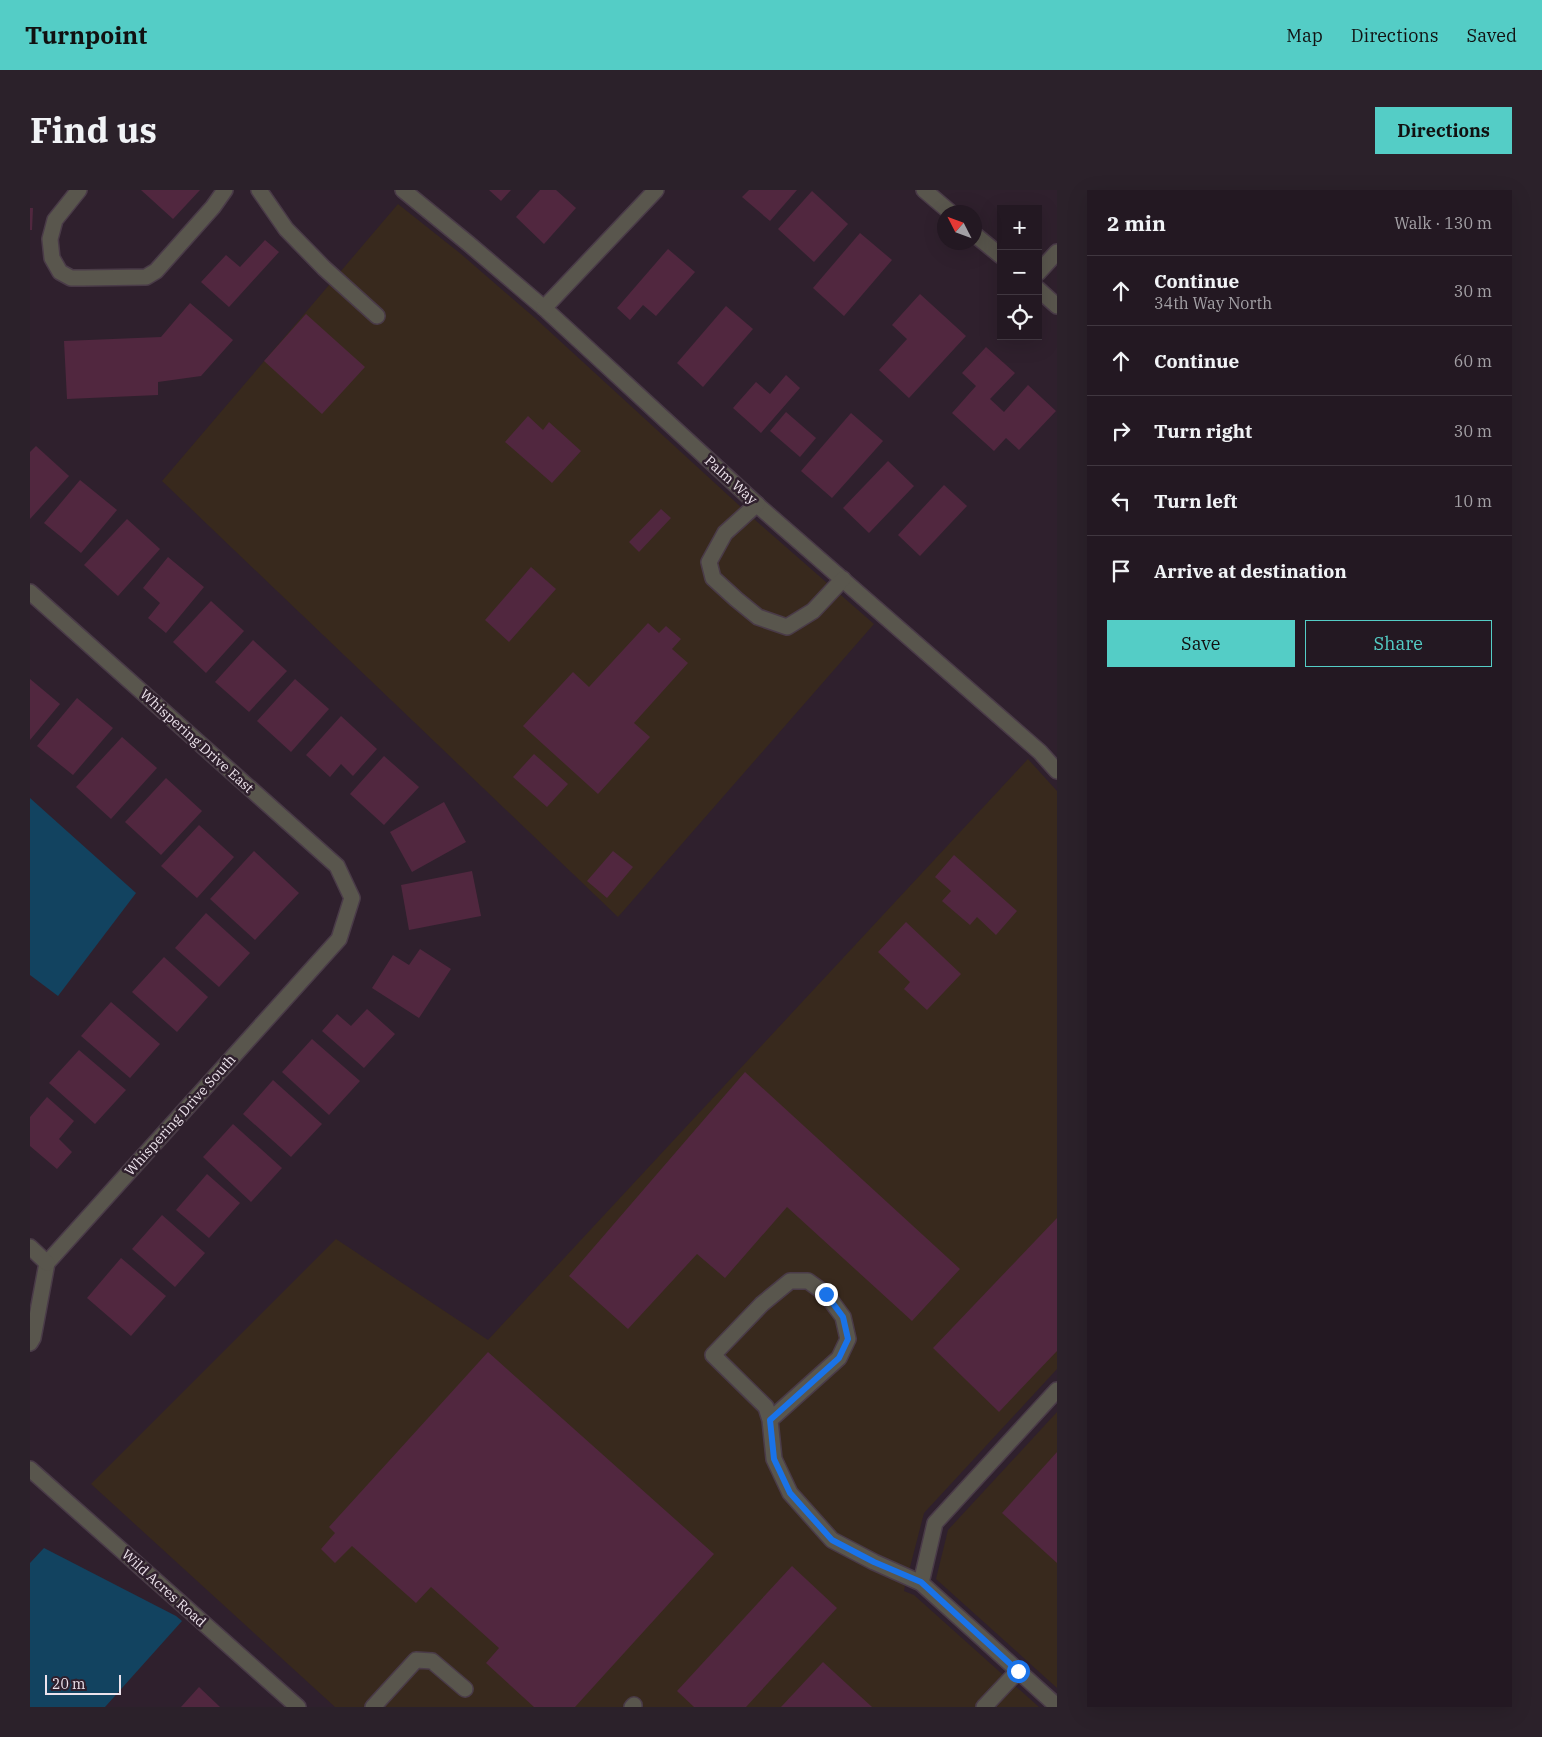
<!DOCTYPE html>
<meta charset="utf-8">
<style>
:root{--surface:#231822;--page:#2b212a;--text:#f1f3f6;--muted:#a3a0a5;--line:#403740;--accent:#54cdc6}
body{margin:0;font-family:"IBM Plex Serif",serif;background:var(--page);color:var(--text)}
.controls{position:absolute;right:15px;top:15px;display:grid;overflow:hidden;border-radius:0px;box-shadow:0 5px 20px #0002}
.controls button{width:45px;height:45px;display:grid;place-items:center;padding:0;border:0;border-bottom:1px solid var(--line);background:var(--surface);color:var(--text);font:25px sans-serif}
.compass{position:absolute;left:907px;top:15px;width:45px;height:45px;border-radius:50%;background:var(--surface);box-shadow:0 5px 20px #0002;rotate:312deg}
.scale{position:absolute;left:15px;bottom:12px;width:76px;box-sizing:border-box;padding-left:5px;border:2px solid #ede3ec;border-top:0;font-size:14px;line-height:18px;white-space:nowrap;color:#ede3ec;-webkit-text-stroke:4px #2f202d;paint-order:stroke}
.stop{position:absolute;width:15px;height:15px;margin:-11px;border:4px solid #1a73e8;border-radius:50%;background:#fff}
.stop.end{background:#1a73e8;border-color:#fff;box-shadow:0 1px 5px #0008}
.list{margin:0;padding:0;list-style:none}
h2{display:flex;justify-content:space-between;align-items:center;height:65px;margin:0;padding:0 20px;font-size:21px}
h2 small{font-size:16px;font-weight:400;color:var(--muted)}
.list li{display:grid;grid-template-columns:32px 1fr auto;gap:15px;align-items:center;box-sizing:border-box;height:70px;padding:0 20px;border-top:1px solid var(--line)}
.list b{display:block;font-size:19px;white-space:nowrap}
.list p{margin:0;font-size:16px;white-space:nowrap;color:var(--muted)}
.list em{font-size:16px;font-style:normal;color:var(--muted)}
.actions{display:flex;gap:10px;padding:15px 20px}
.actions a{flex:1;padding:11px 0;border:1px solid var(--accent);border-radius:0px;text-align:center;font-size:18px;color:var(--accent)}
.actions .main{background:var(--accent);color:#111}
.icon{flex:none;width:28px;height:28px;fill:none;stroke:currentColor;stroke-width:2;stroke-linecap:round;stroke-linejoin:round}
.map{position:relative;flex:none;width:1027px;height:1517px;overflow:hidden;border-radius:0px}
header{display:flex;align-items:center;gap:30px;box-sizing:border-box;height:70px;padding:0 25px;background:var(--accent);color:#111}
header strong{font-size:24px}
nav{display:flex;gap:28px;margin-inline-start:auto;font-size:18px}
.intro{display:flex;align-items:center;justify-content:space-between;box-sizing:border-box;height:120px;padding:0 30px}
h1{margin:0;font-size:35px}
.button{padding:12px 22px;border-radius:0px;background:var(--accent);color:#111;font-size:18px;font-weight:700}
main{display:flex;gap:30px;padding:0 30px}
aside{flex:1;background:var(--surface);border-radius:0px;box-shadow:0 5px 20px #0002}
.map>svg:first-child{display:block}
</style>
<header>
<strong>Turnpoint</strong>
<nav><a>Map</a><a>Directions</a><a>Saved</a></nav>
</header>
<div class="intro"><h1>Find us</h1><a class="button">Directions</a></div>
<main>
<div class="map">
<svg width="1027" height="1517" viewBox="0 0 1027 1517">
<rect width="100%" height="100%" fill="#2f202d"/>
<g fill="#38291d">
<path d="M368,14L431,64L505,128L724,329L844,434L588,727L132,291Z"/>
<path d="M998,569L1027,601V1179L894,1323L878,1385L871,1392L875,1396L874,1401L884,1405L1009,1517H305L61,1294L306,1049L458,1150Z"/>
<path d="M1027,1222V1498L906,1389L918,1340Z"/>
</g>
<g fill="#124360">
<path d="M0,608L106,703L28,806L0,785Z"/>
<path d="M14,1358L146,1426L152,1431L75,1517H0V1373Z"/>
</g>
<g fill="#51273f">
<path d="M111,0H170L143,29Z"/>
<path d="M459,0H481L471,11Z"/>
<path d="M510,0H526L546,18L514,54L486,27Z"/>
<path d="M719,0H767L740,31L712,7Z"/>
<path d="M782,1L818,34L784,72L748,39Z"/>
<path d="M0,18H3L2,40H0Z"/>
<path d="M830,43L862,70L814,126L783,98Z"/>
<path d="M235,50L249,62L199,117L171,92L196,65L210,77Z"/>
<path d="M638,59L665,82L626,126L613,115L600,130L587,118Z"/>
<path d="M890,104L936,146L879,208L849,180L877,149L862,135Z"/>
<path d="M160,113L203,150L171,186L128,192V205L37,209L34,151L131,147Z"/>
<path d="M696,116L723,139L673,197L647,173Z"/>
<path d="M276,124L335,177L292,224L234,171Z"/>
<path d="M956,157L985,183L960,209L974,222L998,195L1026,221L989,260L976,248L964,261L922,223L946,196L932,183Z"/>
<path d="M756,185L770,198L731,243L703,218L726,192L740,204Z"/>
<path d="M756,222L786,248L770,267L740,241Z"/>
<path d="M821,223L853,251L802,308L771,281Z"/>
<path d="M498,226L513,240L519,232L551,261L522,293L475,252Z"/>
<path d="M6,256L39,286L0,329V262Z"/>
<path d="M858,271L884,296L839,343L813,318Z"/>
<path d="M50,290L87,320L51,363L14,333Z"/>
<path d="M914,295L937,316L890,366L868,345Z"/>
<path d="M631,319L641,328L609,362L599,352Z"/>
<path d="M97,329L130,359L88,406L54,375Z"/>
<path d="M138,367L174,397L136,443L118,428L130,413L113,398Z"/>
<path d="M501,377L526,399L479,452L455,430Z"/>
<path d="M181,411L214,441L176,483L143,452Z"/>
<path d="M618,433L629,443L636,436L651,449L642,459L658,473L604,533L620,547L568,604L493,536L543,482L559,497Z"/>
<path d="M223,450L257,481L219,522L185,492Z"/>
<path d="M0,489L30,514L0,550Z"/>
<path d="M265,489L299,519L261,562L227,531Z"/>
<path d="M47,508L83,538L43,585L7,556Z"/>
<path d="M311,526L347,559L323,586L311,574L300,587L276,565Z"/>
<path d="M92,547L127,578L81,629L46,597Z"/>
<path d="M504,564L538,594L517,617L483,587Z"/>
<path d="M354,566L389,597L354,635L320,604Z"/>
<path d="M136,588L172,621L131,665L95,632Z"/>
<path d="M414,612L436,652L382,682L360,642Z"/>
<path d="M169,635L204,667L167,708L131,676Z"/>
<path d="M224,661L269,703L225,750L180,709Z"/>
<path d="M583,661L603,677L577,708L557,691Z"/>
<path d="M924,665L987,721L966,745L947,727L940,735L912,711L921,701L905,687Z"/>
<path d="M442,681L451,726L379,740L371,695Z"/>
<path d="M176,723L220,763L189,797L145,758Z"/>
<path d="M876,732L931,784L897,820L874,799L880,792L848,762Z"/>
<path d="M390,759L421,779L389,828L342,798L363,765L379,775Z"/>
<path d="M134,767L178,807L147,842L102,802Z"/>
<path d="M81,812L130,854L100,888L51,846Z"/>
<path d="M337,819L365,844L334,878L292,841L307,824L321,836Z"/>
<path d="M282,849L330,891L299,925L252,882Z"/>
<path d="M49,860L96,900L65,934L19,893Z"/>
<path d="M715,882L930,1079L882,1131L757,1017L695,1088L667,1064L598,1139L539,1086Z"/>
<path d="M243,890L292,934L261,967L213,924Z"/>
<path d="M17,907L44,931L29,949L42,962L27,979L0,956V927Z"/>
<path d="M203,934L252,978L221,1012L173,967Z"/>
<path d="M177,984L210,1013L179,1048L146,1020Z"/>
<path d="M132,1025L175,1063L145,1097L102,1059Z"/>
<path d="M1027,1028V1161L969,1222L903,1158Z"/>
<path d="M91,1068L136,1106L101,1146L57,1108Z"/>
<path d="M458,1162L684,1364L545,1517H504L456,1473L469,1458L401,1397L386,1413L322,1356L305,1373L291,1359L305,1343L299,1337Z"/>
<path d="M1027,1262V1373L972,1323Z"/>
<path d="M762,1376L807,1418L716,1517H664L647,1501Z"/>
<path d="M793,1472L842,1517H751Z"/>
<path d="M169,1497L190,1517H151Z"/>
</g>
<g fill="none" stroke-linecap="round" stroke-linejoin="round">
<g stroke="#4a3b48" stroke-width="18">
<g id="minor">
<path d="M49,0L25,30L20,49L22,68L30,82L41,88H54L116,87L126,81L183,17L195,0"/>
<path d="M229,0L256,39L294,78L347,126"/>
<path d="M373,0L439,54L514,118L732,319L1010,562L1027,581"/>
<path d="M894,0L920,22"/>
<path d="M944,44L971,66"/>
<path d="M1008,83L1027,62"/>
<path d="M1008,99L1027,116"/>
<path d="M514,118L626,0"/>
<path d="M727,314L695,343L679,372L683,388L706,409L728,427L757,437L783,421L813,389"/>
<path d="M0,402L307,676L322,708L309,749L17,1073L3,1148L0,1153"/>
<path d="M0,1057L17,1073"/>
<path d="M740,1230L809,1168L818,1149L813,1127L796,1104L778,1091H760L732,1114L683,1165L736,1217L740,1230L744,1269L760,1303L802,1350L844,1372L891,1393L1027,1516"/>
<path d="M0,1279L268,1517"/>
<path d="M891,1393L905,1333L1027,1200"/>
<path d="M343,1517L386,1470L402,1471L435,1499"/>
<path d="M602,1517L604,1515"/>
<path d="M954,1517L988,1481"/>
</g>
</g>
<use href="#minor" stroke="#59564d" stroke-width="15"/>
</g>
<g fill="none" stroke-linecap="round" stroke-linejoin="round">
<path stroke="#1a73e8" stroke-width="6" d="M796,1104L813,1127L818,1149L809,1168L740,1230L744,1269L760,1303L802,1350L844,1372L891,1392L988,1481"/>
</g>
<g text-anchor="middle" stroke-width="5" stroke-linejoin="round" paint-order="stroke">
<g font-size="14" fill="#ede3ec" stroke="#2f202d">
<text transform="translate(701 290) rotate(42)" y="5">Palm Way</text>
<text transform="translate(167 551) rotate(42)" y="5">Whispering Drive East</text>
<text transform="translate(150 925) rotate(-48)" y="5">Whispering Drive South</text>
<text transform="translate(134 1398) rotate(42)" y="5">Wild Acres Road</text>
</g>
</g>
</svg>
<div class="controls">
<button>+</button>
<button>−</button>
<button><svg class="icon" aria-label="locate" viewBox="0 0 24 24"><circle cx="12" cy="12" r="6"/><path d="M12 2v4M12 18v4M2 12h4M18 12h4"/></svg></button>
</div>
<svg class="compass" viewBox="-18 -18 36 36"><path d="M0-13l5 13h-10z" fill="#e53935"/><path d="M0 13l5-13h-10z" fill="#a3a0a5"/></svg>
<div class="scale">20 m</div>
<div class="stop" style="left:988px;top:1481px"></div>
<div class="stop end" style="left:796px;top:1104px"></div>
</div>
<aside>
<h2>2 min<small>Walk · 130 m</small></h2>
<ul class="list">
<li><svg class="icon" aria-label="ahead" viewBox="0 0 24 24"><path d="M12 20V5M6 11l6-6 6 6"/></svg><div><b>Continue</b><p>34th Way North</p></div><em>30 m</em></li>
<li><svg class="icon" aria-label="ahead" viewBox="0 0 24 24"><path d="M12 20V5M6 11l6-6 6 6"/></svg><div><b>Continue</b></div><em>60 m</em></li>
<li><svg class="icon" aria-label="right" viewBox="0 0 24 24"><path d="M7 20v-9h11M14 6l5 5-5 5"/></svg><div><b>Turn right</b></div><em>30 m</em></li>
<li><svg class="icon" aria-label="left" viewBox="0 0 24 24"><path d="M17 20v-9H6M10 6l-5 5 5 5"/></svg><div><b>Turn left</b></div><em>10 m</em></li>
<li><svg class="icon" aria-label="arrive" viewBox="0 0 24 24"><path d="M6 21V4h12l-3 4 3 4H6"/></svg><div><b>Arrive at destination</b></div></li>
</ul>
<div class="actions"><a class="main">Save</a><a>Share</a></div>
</aside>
</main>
